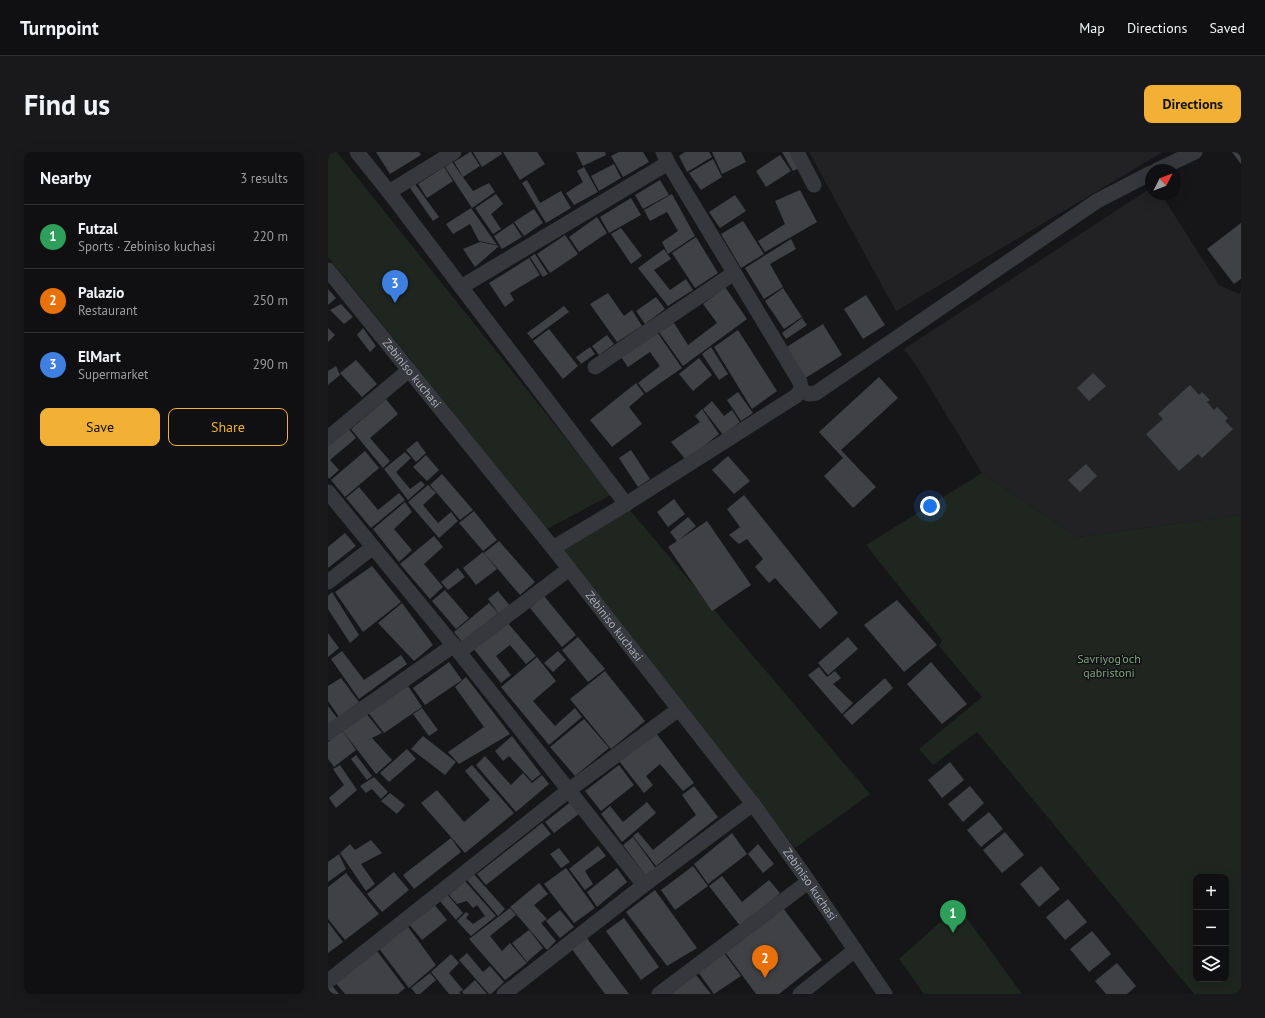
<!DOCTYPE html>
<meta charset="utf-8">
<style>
:root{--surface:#101012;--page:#19191b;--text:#f1f3f6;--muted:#9c9d9f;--line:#303032;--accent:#f2b134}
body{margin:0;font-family:"PT Sans",sans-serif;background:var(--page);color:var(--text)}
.controls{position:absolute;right:12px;bottom:12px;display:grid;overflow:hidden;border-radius:8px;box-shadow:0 4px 16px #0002}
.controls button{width:36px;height:36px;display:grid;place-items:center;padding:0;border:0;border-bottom:1px solid var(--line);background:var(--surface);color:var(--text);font:20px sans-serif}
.compass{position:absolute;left:817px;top:12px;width:36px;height:36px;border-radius:50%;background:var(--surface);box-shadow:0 4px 16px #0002;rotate:48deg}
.you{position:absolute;left:602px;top:354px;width:14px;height:14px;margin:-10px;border:3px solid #fff;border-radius:50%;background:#1a73e8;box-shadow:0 0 0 6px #1a73e833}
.badge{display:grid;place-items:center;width:26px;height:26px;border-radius:50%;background:var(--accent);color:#fff;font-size:13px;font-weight:700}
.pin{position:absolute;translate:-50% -33px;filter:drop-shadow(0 1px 2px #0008)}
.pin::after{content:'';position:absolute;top:21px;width:14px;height:12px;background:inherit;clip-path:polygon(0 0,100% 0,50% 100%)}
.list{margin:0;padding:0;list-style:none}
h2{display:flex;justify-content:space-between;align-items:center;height:52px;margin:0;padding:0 16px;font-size:17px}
h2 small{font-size:13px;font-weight:400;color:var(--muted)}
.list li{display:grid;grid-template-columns:26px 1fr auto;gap:12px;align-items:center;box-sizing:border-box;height:64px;padding:0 16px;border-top:1px solid var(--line)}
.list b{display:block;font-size:15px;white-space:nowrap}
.list p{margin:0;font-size:13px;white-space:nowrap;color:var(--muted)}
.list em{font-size:13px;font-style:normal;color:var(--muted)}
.actions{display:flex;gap:8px;padding:12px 16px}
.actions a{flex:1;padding:9px 0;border:1px solid var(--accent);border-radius:8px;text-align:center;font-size:14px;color:var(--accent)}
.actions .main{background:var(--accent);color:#111}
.icon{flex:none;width:22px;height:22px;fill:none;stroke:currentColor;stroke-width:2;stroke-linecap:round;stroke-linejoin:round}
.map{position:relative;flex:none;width:913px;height:842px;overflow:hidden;border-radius:8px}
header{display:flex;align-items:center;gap:24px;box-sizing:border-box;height:56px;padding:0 20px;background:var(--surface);border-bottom:1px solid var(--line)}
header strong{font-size:19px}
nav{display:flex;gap:22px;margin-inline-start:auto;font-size:14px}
.intro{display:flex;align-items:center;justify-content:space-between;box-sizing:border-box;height:96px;padding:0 24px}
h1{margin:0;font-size:28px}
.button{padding:10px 18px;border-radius:8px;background:var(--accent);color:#111;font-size:14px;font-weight:700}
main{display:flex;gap:24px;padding:0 24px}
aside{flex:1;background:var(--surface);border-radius:8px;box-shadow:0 4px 16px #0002}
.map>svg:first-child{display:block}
</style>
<header>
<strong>Turnpoint</strong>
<nav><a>Map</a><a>Directions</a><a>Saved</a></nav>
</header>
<div class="intro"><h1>Find us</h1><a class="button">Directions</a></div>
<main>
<aside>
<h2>Nearby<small>3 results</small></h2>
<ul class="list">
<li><span class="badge" style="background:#2e9e5b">1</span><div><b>Futzal</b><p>Sports · Zebiniso kuchasi</p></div><em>220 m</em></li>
<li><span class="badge" style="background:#e8710a">2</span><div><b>Palazio</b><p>Restaurant</p></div><em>250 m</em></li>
<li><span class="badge" style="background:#3f7fe0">3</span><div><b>ElMart</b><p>Supermarket</p></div><em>290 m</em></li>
</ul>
<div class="actions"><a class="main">Save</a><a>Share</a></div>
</aside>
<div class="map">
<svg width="913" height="842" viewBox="0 0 913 842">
<rect width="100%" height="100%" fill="#161618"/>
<g fill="#222225">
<path d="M481,0H835L568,159Z"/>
<path d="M823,36V42H833L891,133L911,142L913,140V363L750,385L654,321L588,213L576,197Z"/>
</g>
<g fill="#1e261f" fill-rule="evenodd">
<path d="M0,0H9L283,343L219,377L0,105Z"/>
<path d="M654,321L750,385L913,363V842H866L649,580L605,613L591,597L654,545L611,494L614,488L538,393ZM868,725H898V827H868Z"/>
<path d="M301,357L542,642L467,696L236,398Z"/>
<path d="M630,754L694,842H596L571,807Z"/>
</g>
<g fill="#404145">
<path d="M48,0H91L93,3L62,22Z"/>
<path d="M142,0H143L152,14L135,25L126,10Z"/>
<path d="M145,0H173L174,2L154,15Z"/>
<path d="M175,0H209L217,12L192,28Z"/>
<path d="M248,0H277L278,3L255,14Z"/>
<path d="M291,0H315L321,10L295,25L283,4Z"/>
<path d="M357,0H381L384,5L359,20L351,4Z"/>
<path d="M384,0H413L418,10L394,22Z"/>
<path d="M454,0H467L475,14L465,19Z"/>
<path d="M904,0H913V12Z"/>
<path d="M452,3L463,19L438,35L428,19Z"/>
<path d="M385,7L394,25L373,38L361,21Z"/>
<path d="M124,10L145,39L161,31L167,40L144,56L117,15Z"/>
<path d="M286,12L293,26L271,39L263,24Z"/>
<path d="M116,15L125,29L99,46L90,32Z"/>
<path d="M256,15L270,40L246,53L238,41L255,30L249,19Z"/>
<path d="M199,28L212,51L233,39L243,56L218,71L194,31Z"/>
<path d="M332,28L341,43L315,57L307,43Z"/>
<path d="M87,32L111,65L105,69L82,36Z"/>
<path d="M472,38L489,70L437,100L430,89L457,72L447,49Z"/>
<path d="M168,42L175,52L163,62L173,77L165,82L147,56Z"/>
<path d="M344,42L367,84L340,102L334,90L350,79L339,60L322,69L316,58Z"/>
<path d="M407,43L418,59L392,76L381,60Z"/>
<path d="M303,46L313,63L281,81L272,65Z"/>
<path d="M143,56L169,93L151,89L142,72L125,82L118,72Z"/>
<path d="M206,57L215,71L196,84L186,70Z"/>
<path d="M269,65L279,81L251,100L241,85Z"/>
<path d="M415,69L436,102L413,116L393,82Z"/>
<path d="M185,71L194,85L174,97L166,84Z"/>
<path d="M913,71V127L906,132L879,97Z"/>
<path d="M293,76L314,104L303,112L283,82Z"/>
<path d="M237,83L250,102L222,121L209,102Z"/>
<path d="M368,85L390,121L367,136L344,101Z"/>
<path d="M463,87L468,97L442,112L455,135L436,147L417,116Z"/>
<path d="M152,90L171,94L147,115L135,97Z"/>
<path d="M336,97L343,107L326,118L342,138L358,127L365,138L340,154L310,116Z"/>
<path d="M207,102L220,122L215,125L202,105Z"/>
<path d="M201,106L212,123L182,141L186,148L177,155L161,131Z"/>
<path d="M397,135L419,167L355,214L331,180L346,171L360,193L389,171L375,152Z"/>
<path d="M455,136L474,165L456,177L437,149Z"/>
<path d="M0,137L8,146L0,153Z"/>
<path d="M280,141L296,164L304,158L314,174L289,190L262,152Z"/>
<path d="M538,143L557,173L535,187L516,157Z"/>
<path d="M328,145L337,157L317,172L308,159Z"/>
<path d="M13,152L25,165L16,172L2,158Z"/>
<path d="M236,154L241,160L204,187L199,181Z"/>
<path d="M474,166L479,173L458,187L454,181Z"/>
<path d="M495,172L514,203L476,227L457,196Z"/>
<path d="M0,176L7,183L0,190Z"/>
<path d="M35,176L48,194L42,200L29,183Z"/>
<path d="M221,177L250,214L235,227L205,189Z"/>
<path d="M410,178L449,239L424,257L386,195Z"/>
<path d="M329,180L354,216L318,241L310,231L332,214L322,200L300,215L293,205Z"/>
<path d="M279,183L286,192L271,203L264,194Z"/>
<path d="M262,195L267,202L253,212L248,205Z"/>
<path d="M383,195L400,222L391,228L374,202Z"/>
<path d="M371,206L384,223L365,239L351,222Z"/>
<path d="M28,208L49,232L34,245L12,221Z"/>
<path d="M8,214L12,223L0,233V219Z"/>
<path d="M765,221L778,234L761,249L749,236Z"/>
<path d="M551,225L570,246L513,298L548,335L525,356L496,324L515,306L491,280Z"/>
<path d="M308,231L316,242L301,255L314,272L284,295L262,268Z"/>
<path d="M862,233L871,243L874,240L882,248L879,250L886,258L889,255L900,266L897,269L905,277L874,306L870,302L851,319L818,282L835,267L830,262Z"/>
<path d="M410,240L425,261L413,269L399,248Z"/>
<path d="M58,247L70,262L42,286L62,309L55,316L23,277Z"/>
<path d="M384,249L396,264L404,258L412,270L395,283L375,257Z"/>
<path d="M374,257L391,282L358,308L343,290L372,270L367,264Z"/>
<path d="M20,276L28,286L2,308L11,318L1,327L0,325V293Z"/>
<path d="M89,289L98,301L88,310L78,298Z"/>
<path d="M303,298L322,327L310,335L291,306Z"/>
<path d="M37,299L51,316L17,345L3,328Z"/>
<path d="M77,300L83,306L68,320L82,337L93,329L97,333L80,348L56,317Z"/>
<path d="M98,303L111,318L99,329L85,315Z"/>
<path d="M400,304L422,329L406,342L384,318Z"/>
<path d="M758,312L769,324L752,340L740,328Z"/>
<path d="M114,322L145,358L132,368L102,333Z"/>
<path d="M100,333L108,341L95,353L110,371L123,360L130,369L111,386L80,350Z"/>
<path d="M31,335L50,358L71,341L77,348L43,376L18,346Z"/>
<path d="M416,343L510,461L492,477L447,426L441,431L427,415L435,407L419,387L411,392L401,383L412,375L399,357Z"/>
<path d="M346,347L357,362L340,375L329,360Z"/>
<path d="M77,350L84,360L66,377L84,398L71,410L45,377Z"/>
<path d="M146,359L169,388L155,399L131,371Z"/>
<path d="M360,365L368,374L351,388L379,369L423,433L384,459L340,395L349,389L342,380Z"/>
<path d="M17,381L28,394L0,416V395Z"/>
<path d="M106,384L115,395L96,412L115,435L102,447L72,412Z"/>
<path d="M171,389L207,430L192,443L156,401Z"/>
<path d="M155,400L169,417L148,433L135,416Z"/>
<path d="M44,414L73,450L35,480L7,440Z"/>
<path d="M130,416L137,425L120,438L113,430Z"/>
<path d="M117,438L141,466L128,477L104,449Z"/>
<path d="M170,439L182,454L171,462L160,447Z"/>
<path d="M4,440L31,483L22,491L0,457V444Z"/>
<path d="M216,444L248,483L234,495L202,456Z"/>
<path d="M569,448L609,493L576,520L536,473Z"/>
<path d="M74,451L105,493L86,509L50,471Z"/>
<path d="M161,451L170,461L134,490L126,480Z"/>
<path d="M178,469L208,504L198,512L182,493L168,504L183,523L173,531L145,496Z"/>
<path d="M0,481L11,496L0,505Z"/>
<path d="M250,485L277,517L260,530L234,498Z"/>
<path d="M520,485L530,497L500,523L490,511Z"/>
<path d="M14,499L36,528L73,503L79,512L31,547L3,507Z"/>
<path d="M230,499L238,508L225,520L216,511Z"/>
<path d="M209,505L228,529L205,549L227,574L247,556L254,565L221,593L173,535Z"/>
<path d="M121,510L134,528L97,553L85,536Z"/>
<path d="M603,510L639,552L614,572L579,532Z"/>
<path d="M491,515L499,525L507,519L513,526L505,532L525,551L514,562L480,523Z"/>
<path d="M277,519L317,569L283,597L242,547Z"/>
<path d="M138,525L182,582L131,612L120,600L156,575L127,535Z"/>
<path d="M13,526L31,550L11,565L0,549V534Z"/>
<path d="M557,526L565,536L524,573L515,563Z"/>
<path d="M80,534L94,555L56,581L39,559Z"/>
<path d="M0,554L10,567L0,574Z"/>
<path d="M94,556L110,578L101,584L85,562Z"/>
<path d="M37,560L54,581L44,586L64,608L48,622L14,578Z"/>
<path d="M256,567L281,596L247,624L222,595Z"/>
<path d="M14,578L28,598L6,615L0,607V590Z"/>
<path d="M328,581L366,631L355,639L332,612L318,624L325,633L316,641L291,609Z"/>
<path d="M95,584L128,610L117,623L83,597Z"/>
<path d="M184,584L213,622L204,629L181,604L175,609L167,599Z"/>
<path d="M79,597L88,607L61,630L52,621Z"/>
<path d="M28,603L44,624L39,628L23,607Z"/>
<path d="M157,604L183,633L195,621L204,631L214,623L221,632L188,660L148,613Z"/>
<path d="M622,610L636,628L614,646L600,628Z"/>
<path d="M12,613L29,638L8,656L1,646L16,633L5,617Z"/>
<path d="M144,613L186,661L137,701L93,651L109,638L136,670L162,648L137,619Z"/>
<path d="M291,613L306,633L273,659L257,639Z"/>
<path d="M46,625L60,640L53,647L44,637L38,641L32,634Z"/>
<path d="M366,634L390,665L328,714L305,684L310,680L325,698L368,663L354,643Z"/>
<path d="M642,634L656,651L635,670L620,652Z"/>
<path d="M62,641L77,653L69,662L53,649Z"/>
<path d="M244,649L252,661L226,681L217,670Z"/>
<path d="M319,650L328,661L294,690L273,662L282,654L295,670Z"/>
<path d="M661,660L675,677L653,695L639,678Z"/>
<path d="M214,671L223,682L158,733L149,722Z"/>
<path d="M677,680L696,703L674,721L655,698Z"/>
<path d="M404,681L419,702L380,732L366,712Z"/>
<path d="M305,685L329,718L319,725L295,693Z"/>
<path d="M123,686L133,700L86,737L75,723Z"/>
<path d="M43,688L54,701L33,712L47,732L38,739L12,701L22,692L27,698Z"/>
<path d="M430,692L446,712L435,721L420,702Z"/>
<path d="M270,694L278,704L257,719L265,732L257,738L241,717Z"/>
<path d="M231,696L242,710L233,716L222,702Z"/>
<path d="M11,702L18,717L0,730V710Z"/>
<path d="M365,714L380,734L347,758L333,738Z"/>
<path d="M713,714L732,737L711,755L692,732Z"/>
<path d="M238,716L267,756L246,771L216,732Z"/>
<path d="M289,716L299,730L269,755L259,740Z"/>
<path d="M66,720L81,738L54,760L39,742Z"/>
<path d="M18,721L51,762L17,788L0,767V735Z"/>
<path d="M145,721L177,757L170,764L138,727Z"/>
<path d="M394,724L414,750L441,728L452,741L413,775L381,734Z"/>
<path d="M137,729L168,764L143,784L129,769L138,760L141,762L138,766L145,772L157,764L149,753L145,756L139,749L129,752L121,743Z"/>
<path d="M211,731L220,742L206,753L219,767L213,771L228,789L219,798L182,755Z"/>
<path d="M327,738L369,796L339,814L298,760Z"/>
<path d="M118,741L135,761L128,768L111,748Z"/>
<path d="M740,747L759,770L737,788L718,765Z"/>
<path d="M105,751L119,768L94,788L80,771Z"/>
<path d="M182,756L188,763L162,784L174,799L182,791L199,811L177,828L141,787Z"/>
<path d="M455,756L494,808L451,842H428L397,800Z"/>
<path d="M232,758L246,775L232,786L218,769Z"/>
<path d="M296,766L331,815L313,828L278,779Z"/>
<path d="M0,770L15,790L0,801Z"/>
<path d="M78,772L108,813L81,836L49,794Z"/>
<path d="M201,778L215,796L199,810L184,791Z"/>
<path d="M764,779L783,802L761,820L742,797Z"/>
<path d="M258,785L301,842H277L243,796Z"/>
<path d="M46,795L77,836L70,842H17L5,828Z"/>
<path d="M139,801L155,820L162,814L176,830L163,842H161L131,808Z"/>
<path d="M396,801L413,824L386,842L370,820Z"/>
<path d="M123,802L131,811L121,821L135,838L131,840L133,842H121L103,820Z"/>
<path d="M789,811L808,834L799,842H778L767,829Z"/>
<path d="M102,821L108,828L92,842H88L83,836Z"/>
<path d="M368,823L383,842H343Z"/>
<path d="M147,828L159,842H136L134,840Z"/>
<path d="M1,830L11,842H0V831Z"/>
</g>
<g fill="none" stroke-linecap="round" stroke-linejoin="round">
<g stroke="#37383d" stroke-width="15">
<path d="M29,0L61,40L298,352"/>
<path d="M469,0L486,33"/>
<path d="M829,18L867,0"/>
<path d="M61,40L126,0"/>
<path id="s1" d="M0,118L225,396L425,652L474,720L557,842"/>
<path d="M133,135L340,11"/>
<path d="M267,215L406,121"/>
<path d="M473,238L481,242L488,241L769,49L823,21"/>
<path d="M0,286L81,218"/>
<path d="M0,340L131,500L316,733"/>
<path d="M225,396L298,352L468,244L473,238L472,230L340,11L335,0"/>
<path d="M0,430L45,395"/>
<path d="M131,500L241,417"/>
<path d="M0,581L126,493"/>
<path d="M0,829L241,638L351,557"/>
<path d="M176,842L316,733L425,652"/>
<path d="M331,842L480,730"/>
<path d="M472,842L527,798"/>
</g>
</g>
<g text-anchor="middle" stroke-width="3" stroke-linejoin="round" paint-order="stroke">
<g font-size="12" fill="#a8adb8" stroke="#111113">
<text dy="4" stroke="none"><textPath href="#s1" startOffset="133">Zebiniso kuchasi</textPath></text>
<text dy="4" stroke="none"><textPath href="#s1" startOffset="457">Zebiniso kuchasi</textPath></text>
<text dy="4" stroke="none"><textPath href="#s1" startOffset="781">Zebiniso kuchasi</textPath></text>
</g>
<g font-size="12" fill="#7fa381" stroke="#111113">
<text x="781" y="511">Savriyog'och<tspan x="781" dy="14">qabristoni</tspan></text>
</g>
</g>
</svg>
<div class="controls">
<button>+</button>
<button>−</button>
<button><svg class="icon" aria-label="layers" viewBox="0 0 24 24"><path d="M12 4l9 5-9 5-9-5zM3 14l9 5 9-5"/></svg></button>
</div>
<svg class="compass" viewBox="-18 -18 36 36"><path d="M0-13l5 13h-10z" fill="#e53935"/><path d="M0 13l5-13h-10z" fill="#9c9d9f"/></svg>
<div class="you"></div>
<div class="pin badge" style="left:625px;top:781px;background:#2e9e5b">1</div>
<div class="pin badge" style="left:437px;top:826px;background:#e8710a">2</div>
<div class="pin badge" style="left:67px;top:151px;background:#3f7fe0">3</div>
</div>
</main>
